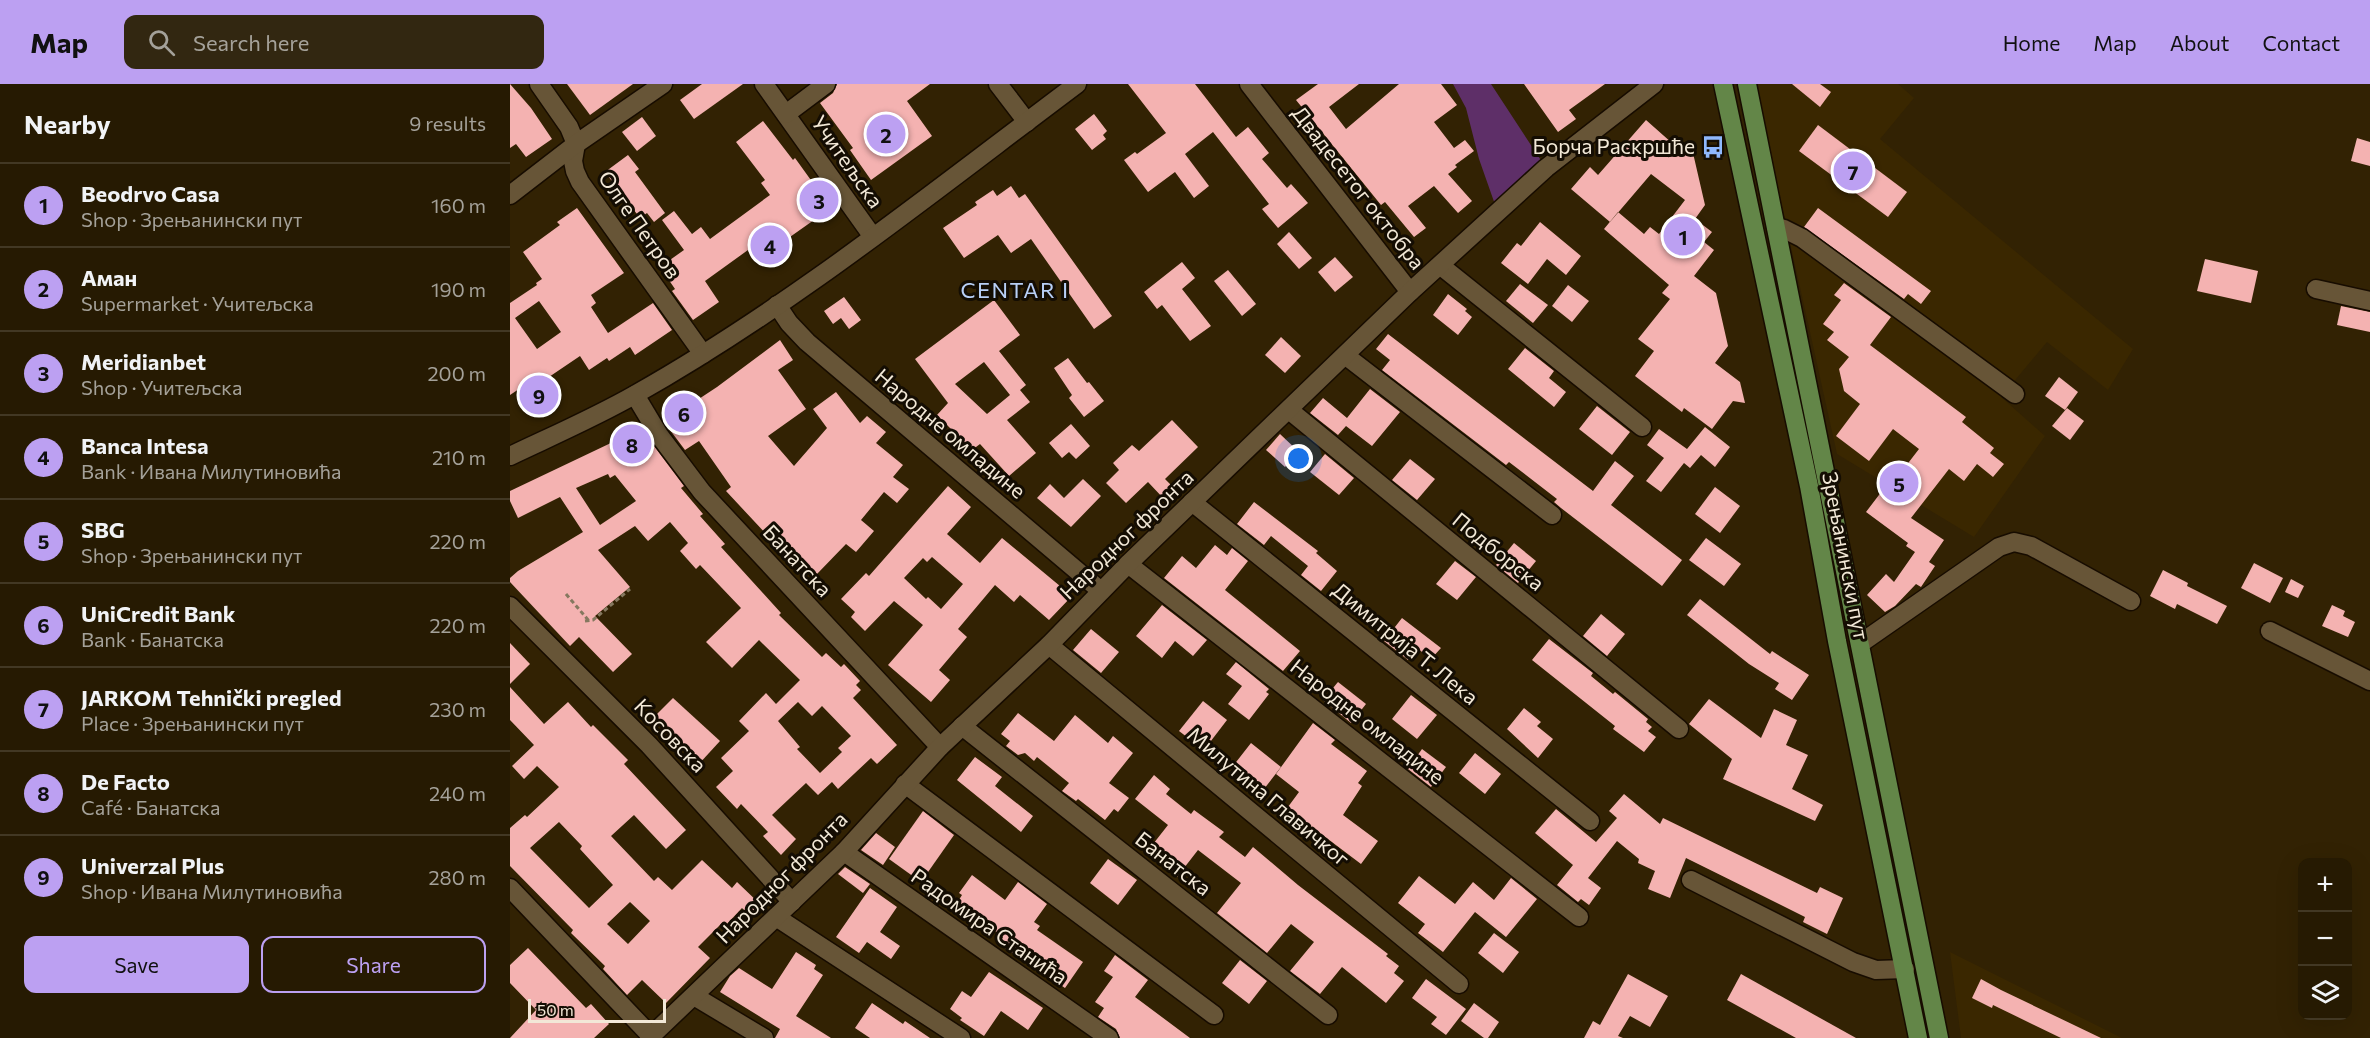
<!DOCTYPE html>
<meta charset="utf-8">
<style>
:root{--surface:#261a02;--page:#322711;--text:#f1f3f6;--muted:#a4a199;--line:#423824;--accent:#bca0f2}
body{margin:0;font-family:Commissioner,sans-serif;background:var(--page);color:var(--text)}
.controls{position:absolute;right:18px;bottom:18px;display:grid;overflow:hidden;border-radius:12px;box-shadow:0 6px 24px #0002}
.controls button{width:54px;height:54px;display:grid;place-items:center;padding:0;border:0;border-bottom:2px solid var(--line);background:var(--surface);color:var(--text);font:30px sans-serif}
.scale{position:absolute;left:18px;bottom:15px;width:138px;box-sizing:border-box;padding-left:6px;border:3px solid #f2e8d7;border-top:0;font-size:16px;line-height:21px;white-space:nowrap;color:#f2e8d7;-webkit-text-stroke:4px #140d03;paint-order:stroke}
.you{position:absolute;left:789px;top:375px;width:21px;height:21px;margin:-15px;border:4px solid #fff;border-radius:50%;background:#1a73e8;box-shadow:0 0 0 9px #1a73e833}
.badge{display:grid;place-items:center;width:39px;height:39px;border-radius:50%;background:var(--accent);color:#111;font-size:20px;font-weight:700}
.pin{position:absolute;translate:-50% -50%;border:3px solid #fff;box-shadow:0 2px 6px #0006}
.list{margin:0;padding:0;list-style:none}
h2{display:flex;justify-content:space-between;align-items:center;height:78px;margin:0;padding:0 24px;font-size:26px}
h2 small{font-size:20px;font-weight:400;color:var(--muted)}
.list li{display:grid;grid-template-columns:39px 1fr auto;gap:18px;align-items:center;box-sizing:border-box;height:84px;padding:0 24px;border-top:2px solid var(--line)}
.list b{display:block;font-size:22px;white-space:nowrap}
.list p{margin:0;font-size:20px;white-space:nowrap;color:var(--muted)}
.list em{font-size:20px;font-style:normal;color:var(--muted)}
.actions{display:flex;gap:12px;padding:18px 24px}
.actions a{flex:1;padding:14px 0;border:2px solid var(--accent);border-radius:12px;text-align:center;font-size:21px;color:var(--accent)}
.actions .main{background:var(--accent);color:#111}
.icon{flex:none;width:33px;height:33px;fill:none;stroke:currentColor;stroke-width:2;stroke-linecap:round;stroke-linejoin:round}
.map{position:relative;flex:none;width:1860px;height:954px;overflow:hidden}
header{display:flex;align-items:center;gap:36px;box-sizing:border-box;height:84px;padding:0 30px;background:var(--accent);color:#111}
header strong{font-size:28px}
nav{display:flex;gap:33px;margin-inline-start:auto;font-size:21px}
.search{width:420px;height:54px;background:var(--page);display:flex;align-items:center;gap:15px;box-sizing:border-box;padding:0 21px;border-radius:12px;color:var(--muted);font-size:22px}
main{display:flex}
aside{flex:1;background:var(--surface)}
.map>svg:first-child{display:block}
</style>
<header>
<strong>Map</strong>
<div class="search"><svg class="icon" aria-label="search" viewBox="0 0 24 24"><circle cx="10" cy="10" r="6"/><path d="M15 15l6 6"/></svg>Search here</div>
<nav><a>Home</a><a>Map</a><a>About</a><a>Contact</a></nav>
</header>
<main>
<aside>
<h2>Nearby<small>9 results</small></h2>
<ul class="list">
<li><span class="badge">1</span><div><b>Beodrvo Casa</b><p>Shop · Зрењанински пут</p></div><em>160 m</em></li>
<li><span class="badge">2</span><div><b>Аман</b><p>Supermarket · Учитељска</p></div><em>190 m</em></li>
<li><span class="badge">3</span><div><b>Meridianbet</b><p>Shop · Учитељска</p></div><em>200 m</em></li>
<li><span class="badge">4</span><div><b>Banca Intesa</b><p>Bank · Ивана Милутиновића</p></div><em>210 m</em></li>
<li><span class="badge">5</span><div><b>SBG</b><p>Shop · Зрењанински пут</p></div><em>220 m</em></li>
<li><span class="badge">6</span><div><b>UniCredit Bank</b><p>Bank · Банатска</p></div><em>220 m</em></li>
<li><span class="badge">7</span><div><b>JARKOM Tehnički pregled</b><p>Place · Зрењанински пут</p></div><em>230 m</em></li>
<li><span class="badge">8</span><div><b>De Facto</b><p>Café · Банатска</p></div><em>240 m</em></li>
<li><span class="badge">9</span><div><b>Univerzal Plus</b><p>Shop · Ивана Милутиновића</p></div><em>280 m</em></li>
</ul>
<div class="actions"><a class="main">Save</a><a>Share</a></div>
</aside>
<div class="map">
<svg width="1860" height="954" viewBox="0 0 1860 954">
<rect width="100%" height="100%" fill="#322203"/>
<g fill="#3a2700">
<path d="M1245,0H1388L1404,14L1370,55L1623,265L1598,306L1537,258L1491,313L1535,352L1464,453L1327,370Z"/>
<path d="M1440,868L1612,954H1451Z"/>
</g>
<path fill="#5e2f68" d="M943,0H981L1036,84L988,129L969,75L956,24Z"/>
<g fill="#f4b2b1" fill-rule="evenodd">
<path d="M0,0L21,24L42,55L16,73L6,60L0,64Z"/>
<path d="M57,0H123L80,31Z"/>
<path d="M192,0H233L184,35L170,16Z"/>
<path d="M327,0H420L397,17L422,52L361,96L340,66L343,64L310,19L323,9Z"/>
<path d="M618,0H685L726,53L738,43L759,69L752,75L777,104L781,100L798,119L768,144L752,125L759,120L703,48L675,70L699,102L684,114L665,88L638,108L614,76L625,68L627,70L656,49Z"/>
<path d="M808,0H849L819,23L836,45L889,0H931L947,21L924,38L944,64L955,56L964,67L945,81L947,83L938,90L962,117L948,129L924,102L898,122L916,144L904,153L875,118L871,121L786,16Z"/>
<path d="M1014,0H1095L1059,26L1066,35L1048,48Z"/>
<path d="M1282,0H1310L1321,8L1310,23Z"/>
<path d="M584,30L597,47L593,51L596,55L582,66L565,45Z"/>
<path d="M132,33L146,52L127,67L112,48Z"/>
<path d="M1136,36L1171,67L1180,56L1195,121L1185,135L1202,148L1194,158L1204,166L1184,192L1206,209L1218,262L1205,279L1230,298L1235,319L1223,317L1202,345L1174,324L1172,328L1125,292L1144,267L1128,255L1160,215L1152,209L1159,201L1094,145L1108,128L1134,150L1140,143L1149,150L1175,116L1141,90L1100,138L1061,105L1080,83L1088,91Z"/>
<path d="M253,37L283,76L285,74L321,124L253,172L246,163L239,168L238,166L195,197L209,218L183,236L162,207L165,205L150,183L174,166L152,136L164,127L182,150L191,143L200,155L260,111L251,99L255,96L226,58Z"/>
<path d="M1308,41L1397,108L1378,133L1289,67Z"/>
<path d="M1847,54L1860,58V82L1841,77Z"/>
<path d="M118,71L129,85L125,88L155,129L144,138L137,129L130,134L95,88Z"/>
<path d="M501,102L509,114L515,110L602,232L584,245L521,155L501,169L488,151L454,174L433,144L467,121L465,118L483,106L487,112Z"/>
<path d="M67,124L114,189L81,211L86,219L81,223L98,249L143,219L162,246L125,271L120,263L99,277L97,274L79,286L70,272L36,295L43,305L20,321L9,305L0,311V219L27,201L26,199L32,195L13,168L50,141L47,138ZM29,217L51,248L27,265L5,234Z"/>
<path d="M1308,124L1421,207L1411,220L1398,210L1394,215L1294,143Z"/>
<path d="M1030,138L1071,172L1056,191L1037,175L1018,200L991,179L1007,159L1011,162Z"/>
<path d="M779,148L802,174L789,185L767,160Z"/>
<path d="M825,173L843,193L825,208L808,188Z"/>
<path d="M1695,175L1748,187L1741,219L1687,207Z"/>
<path d="M672,178L685,194L672,205L701,242L680,257L652,221L647,225L634,208Z"/>
<path d="M718,186L746,220L732,232L704,197Z"/>
<path d="M1334,199L1381,233L1360,261L1456,333L1452,338L1484,364L1480,369L1494,380L1483,393L1467,380L1454,397L1439,385L1401,434L1434,456L1419,478L1425,482L1411,503L1406,500L1385,522L1375,528L1357,511L1376,490L1384,498L1405,468L1396,462L1398,459L1356,428L1372,407L1375,409L1409,365L1383,345L1359,377L1326,352L1350,320L1334,307L1329,285L1339,273L1317,256L1324,248L1313,240L1331,216L1324,211Z"/>
<path d="M1010,200L1038,221L1023,239L996,217Z"/>
<path d="M1058,201L1079,217L1062,238L1042,222Z"/>
<path d="M938,210L957,225L955,227L962,233L948,251L923,231Z"/>
<path d="M334,213L351,236L339,245L331,234L323,240L314,227Z"/>
<path d="M484,216L510,251L489,267L516,301L510,306L520,318L497,336L526,369L499,392L470,360L462,366L427,331L438,319L405,275ZM474,278L500,311L477,330L445,300Z"/>
<path d="M1831,222L1860,228V248L1827,241Z"/>
<path d="M878,250L1083,407L1105,377L1124,392L1101,421L1172,476L1152,502L1051,424L1044,418L1047,415L999,378L996,381L872,286L880,276L866,265Z"/>
<path d="M771,253L791,272L775,289L755,271Z"/>
<path d="M270,256L283,276L268,286L296,325L258,352L284,382L317,344L303,325L326,308L350,339L357,332L376,348L366,359L393,381L383,393L399,405L387,419L374,408L351,436L364,447L346,468L336,460L307,490L276,460L270,465L216,407L221,403L189,357L175,366L154,338L207,303Z"/>
<path d="M1015,264L1044,287L1039,294L1056,308L1044,323L998,285Z"/>
<path d="M558,274L577,299L579,298L594,317L574,333L559,314L562,311L544,284Z"/>
<path d="M1549,293L1568,308L1555,326L1535,312Z"/>
<path d="M860,305L890,328L862,362L836,342L828,351L800,329L813,314L837,334Z"/>
<path d="M1087,322L1120,348L1102,371L1069,345Z"/>
<path d="M1557,324L1574,337L1560,356L1542,342Z"/>
<path d="M662,336L688,363L655,395L665,405L654,415L638,398L616,419L596,399L609,386L603,379L622,361L629,367Z"/>
<path d="M561,340L580,362L566,375L559,368L552,374L539,359Z"/>
<path d="M1195,343L1220,363L1205,383L1191,371L1180,384L1174,379L1151,408L1136,397L1154,374L1137,361L1149,345L1177,365Z"/>
<path d="M124,348L129,358L138,354L174,402L171,404L193,430L190,432L215,460L211,463L271,529L269,531L312,573L316,569L331,583L334,580L350,597L346,601L351,606L343,614L387,661L367,680L361,674L328,705L322,698L308,711L296,699L262,731L286,755L271,771L253,752L258,748L231,720L227,725L206,703L223,687L211,674L239,647L229,637L256,609L266,620L290,596L249,556L222,584L196,558L231,524L190,481L186,485L170,467L178,459L160,438L138,457L125,442L88,466L120,503L85,532L122,570L103,588L69,553L60,562L0,498V494L8,487L73,448L50,413L8,434L0,417V407ZM98,390L100,394L105,391L126,417L90,441L66,404ZM288,618L302,632L312,622L341,652L328,664L332,668L310,689L287,665L290,663L268,637Z"/>
<path d="M770,350L789,368L775,383L756,366Z"/>
<path d="M815,370L844,394L829,411L800,388Z"/>
<path d="M900,375L925,395L907,416L882,396Z"/>
<path d="M573,395L591,412L561,443L527,414L540,400L554,414Z"/>
<path d="M438,402L461,423L437,450L470,479L492,454L562,512L539,536L510,511L504,518L485,501L448,545L457,553L429,586L440,596L421,618L378,581L413,541L384,517L355,547L341,533L345,528L331,515L356,489L359,492ZM422,473L453,500L431,525L418,513L416,515L394,494L413,474L417,478Z"/>
<path d="M1205,403L1230,422L1210,449L1185,430Z"/>
<path d="M744,418L808,467L806,469L827,487L811,507L791,491L798,482L761,452L754,461L727,440Z"/>
<path d="M1196,454L1231,480L1214,502L1179,476Z"/>
<path d="M1004,459L1026,477L1008,499L986,481Z"/>
<path d="M705,461L717,471L722,464L738,477L715,506L790,567L773,587L654,494L672,472L686,484Z"/>
<path d="M945,477L966,493L947,516L926,500Z"/>
<path d="M1744,479L1773,494L1760,519L1731,504Z"/>
<path d="M1653,486L1678,499L1677,502L1717,522L1707,540L1667,520L1665,525L1640,512Z"/>
<path d="M1781,495L1794,502L1788,514L1775,508Z"/>
<path d="M1190,515L1260,570L1262,567L1299,591L1282,616L1265,605L1269,599L1239,580L1177,531Z"/>
<path d="M652,521L697,556L683,572L665,557L652,574L626,552Z"/>
<path d="M1822,521L1835,527L1833,532L1845,538L1838,553L1812,542Z"/>
<path d="M1091,530L1115,550L1097,572L1073,552Z"/>
<path d="M892,534L931,564L921,575L907,564L898,576L874,557Z"/>
<path d="M581,545L609,568L591,589L563,566Z"/>
<path d="M1039,555L1083,589L1081,592L1103,610L1105,608L1138,635L1136,638L1142,643L1138,647L1146,653L1134,668L1103,645L1105,642L1022,576Z"/>
<path d="M0,559L20,580L0,600Z"/>
<path d="M726,578L759,605L756,608L759,610L739,636L718,620L732,602L716,590Z"/>
<path d="M828,598L856,620L841,639L813,616Z"/>
<path d="M0,603L34,640L58,618L81,643L83,641L118,676L114,680L176,746L156,765L124,731L101,752L144,797L148,793L162,806L192,776L222,804L227,798L251,821L240,832L232,824L216,841L213,838L188,863L200,874L156,919L132,896L117,911L93,885L95,882L61,849L63,846L0,782V744L15,731L17,733L49,703L27,682L14,695L2,682L24,661L0,636ZM49,738L72,762L70,765L103,801L79,824L20,764ZM120,818L140,837L118,860L97,840Z"/>
<path d="M901,611L927,631L907,655L882,635Z"/>
<path d="M163,614L210,657L188,681L143,634Z"/>
<path d="M1199,615L1251,654L1264,625L1287,636L1276,661L1298,671L1282,705L1313,721L1305,737L1213,695L1222,675L1179,640Z"/>
<path d="M693,617L717,636L694,666L669,647Z"/>
<path d="M1014,624L1031,638L1027,642L1043,655L1028,674L997,645Z"/>
<path d="M508,629L544,657L565,631L598,659L603,652L623,669L599,699L619,714L608,728L604,725L595,736L568,715L566,717L552,707L559,699L527,673L524,677L515,669L508,671L496,662L500,657L491,650Z"/>
<path d="M803,639L825,656L821,660L857,687L848,699L852,702L833,731L868,757L851,780L802,743L799,746L775,727L789,708L766,690Z"/>
<path d="M741,659L771,683L754,705L749,701L746,705L729,692L731,689L723,682Z"/>
<path d="M912,665L936,683L921,703L898,685Z"/>
<path d="M965,669L991,690L975,710L949,689Z"/>
<path d="M465,673L492,693L485,702L523,732L511,748L447,696Z"/>
<path d="M644,691L660,705L656,710L681,730L684,726L714,748L709,753L735,773L743,763L788,801L878,870L876,872L889,882L884,889L894,897L876,919L832,883L810,910L780,887L804,858L781,840L757,869L707,829L731,799L688,766L667,793L636,769L658,741L625,715Z"/>
<path d="M1114,710L1150,740L1153,734L1307,809L1310,803L1333,814L1317,850L1293,838L1295,833L1176,774L1160,814L1138,805L1145,787L1128,779L1129,775L1107,757L1078,794L1091,804L1079,821L1071,815L1068,818L1047,801L1063,781L1025,749L1046,725L1086,758L1107,734L1099,727Z"/>
<path d="M413,727L444,751L411,798L379,775Z"/>
<path d="M366,749L385,763L373,781L351,766Z"/>
<path d="M598,775L627,796L608,821L580,799Z"/>
<path d="M335,783L360,800L353,809L328,790Z"/>
<path d="M462,791L495,816L508,798L537,820L524,838L530,842L527,846L573,878L555,904L489,860L493,853L447,819L452,811L449,809Z"/>
<path d="M909,792L945,820L963,798L984,816L1001,794L1027,815L996,853L965,828L933,868L908,849L915,840L888,819Z"/>
<path d="M360,804L387,823L370,848L390,862L381,875L357,858L349,869L326,853Z"/>
<path d="M984,849L1009,868L993,889L968,869Z"/>
<path d="M18,864L76,924L81,920L99,940L84,954H0L26,926L0,899V881Z"/>
<path d="M286,868L306,881L304,885L313,891L286,932L321,954H265L270,945L210,908L220,892L229,884L262,905Z"/>
<path d="M605,871L638,896L625,913L680,954H610L606,945L588,933L594,924L585,918L603,893L594,887Z"/>
<path d="M730,876L757,897L739,920L712,899Z"/>
<path d="M479,888L533,924L518,946L491,927L474,952L450,936L452,934L440,925L452,907L461,913Z"/>
<path d="M1118,890L1158,912L1140,943L1120,932L1108,952L1113,954H1074L1083,937L1090,941Z"/>
<path d="M1231,890L1346,954H1286L1217,916Z"/>
<path d="M916,895L956,925L936,951L921,940L927,933L902,914Z"/>
<path d="M1471,895L1491,906L1591,954H1551L1483,921L1482,924L1462,914Z"/>
<path d="M362,919L393,940L395,937L420,954H360L345,944Z"/>
<path d="M964,919L989,938L978,954H974L951,937Z"/>
</g>
<g fill="none" stroke-linecap="round" stroke-linejoin="round">
<g stroke="#170c00" stroke-width="21">
<g id="minor">
<path d="M29,0L59,43L66,60L63,77L65,87L70,98L193,270"/>
<path d="M254,0L363,153"/>
<path d="M488,0L517,38"/>
<path d="M739,0L900,208"/>
<path d="M276,30L316,0"/>
<path d="M0,111L66,60L153,0"/>
<path d="M1266,143L1274,145L1292,154L1505,310"/>
<path d="M931,182L1132,343"/>
<path d="M1806,205L1860,217"/>
<path d="M267,221L279,239L297,258L591,507"/>
<path d="M836,272L1042,431"/>
<path d="M125,311L149,351L192,408L430,663"/>
<path d="M779,326L1169,645"/>
<path d="M0,372C42,352 86,333 126,310C282,222 424,107 567,0"/>
<path d="M682,418L1080,737"/>
<path d="M618,480L1069,833"/>
<path d="M0,522L139,661L282,818"/>
<path d="M1760,547L1860,597"/>
<path d="M1351,559L1489,463L1504,458L1521,462L1621,517"/>
<path d="M539,561L949,900"/>
<path d="M452,642L818,931"/>
<path d="M395,700L704,931"/>
<path d="M334,768L599,954"/>
<path d="M1181,796L1343,878L1366,886L1395,885"/>
<path d="M0,804L141,952"/>
<path d="M266,833L451,954"/>
<path d="M184,912L254,954"/>
<path d="M139,954L334,768L430,663L539,561L618,480L900,208L1036,84L1144,0"/>
</g>
</g>
<g stroke="#170c00" stroke-width="21">
<g id="major">
<path d="M1213,0L1299,402L1327,557L1408,954"/>
<path d="M1237,0L1429,954"/>
</g>
</g>
<g stroke="#85785f" stroke-width="3" stroke-dasharray="4.5 3" stroke-linecap="butt">
<path d="M56,510L79,537"/>
<path d="M75,537L83,536L120,505"/>
</g>
<use href="#minor" stroke="#675537" stroke-width="18"/>
<use href="#major" stroke="#638648" stroke-width="18"/>
</g>
<defs>
<g id="bus-bare" transform="scale(1.8)"><path d="M-5-6H5V4H4V6H2V4H-2V6H-4V4H-5ZM-3.5-4V0h7V-4ZM-3.5 1.2v1.5H-2V1.2ZM2 1.2v1.5H3.5V1.2Z" fill="#8fb8fd" stroke="#140d03" stroke-width="2.5" paint-order="stroke"/></g>
</defs>
<g fill-rule="evenodd">
<use href="#bus-bare" x="1203" y="63"/>
</g>
<g text-anchor="middle" stroke-width="6" stroke-linejoin="round" paint-order="stroke">
<g font-size="21" fill="#f2e8d7" stroke="#140d03" text-anchor="end">
<text x="1185" y="70">Борча Раскршће</text>
</g>
<g font-size="21" fill="#f2e8d7" stroke="#140d03">
<text transform="translate(337 78) rotate(55)" y="7">Учитељска</text>
<text transform="translate(848 104) rotate(52)" y="7">Двадесетог октобра</text>
<text transform="translate(129 141) rotate(55)" y="7">Олге Петров</text>
<text transform="translate(440 350) rotate(40)" y="7">Народне омладине</text>
<text transform="translate(617 451) rotate(-44)" y="7">Народног фронта</text>
<text transform="translate(988 468) rotate(39)" y="7">Подборска</text>
<text transform="translate(1335 472) rotate(79)" y="7">Зрењанински пут</text>
<text transform="translate(287 477) rotate(47)" y="7">Банатска</text>
<text transform="translate(895 560) rotate(39)" y="7">Димитрија Т. Лека</text>
<text transform="translate(857 638) rotate(38)" y="7">Народне омладине</text>
<text transform="translate(160 652) rotate(46)" y="7">Косовска</text>
<text transform="translate(758 713) rotate(40)" y="7">Милутина Главичког</text>
<text transform="translate(663 780) rotate(38)" y="7">Банатска</text>
<text transform="translate(272 794) rotate(-45)" y="7">Народног фронта</text>
<text transform="translate(479 843) rotate(35)" y="7">Радомира Станића</text>
</g>
<g font-size="22" letter-spacing="1.5" fill="#b8cff6" stroke="#140d03">
<text x="505" y="214">CENTAR I</text>
</g>
</g>
</svg>
<div class="controls">
<button>+</button>
<button>−</button>
<button><svg class="icon" aria-label="layers" viewBox="0 0 24 24"><path d="M12 4l9 5-9 5-9-5zM3 14l9 5 9-5"/></svg></button>
</div>
<div class="scale">50 m</div>
<div class="you"></div>
<div class="pin badge" style="left:1173px;top:152px">1</div>
<div class="pin badge" style="left:376px;top:50px">2</div>
<div class="pin badge" style="left:309px;top:116px">3</div>
<div class="pin badge" style="left:260px;top:161px">4</div>
<div class="pin badge" style="left:1389px;top:399px">5</div>
<div class="pin badge" style="left:174px;top:329px">6</div>
<div class="pin badge" style="left:1343px;top:87px">7</div>
<div class="pin badge" style="left:122px;top:360px">8</div>
<div class="pin badge" style="left:29px;top:311px">9</div>
</div>
</main>
